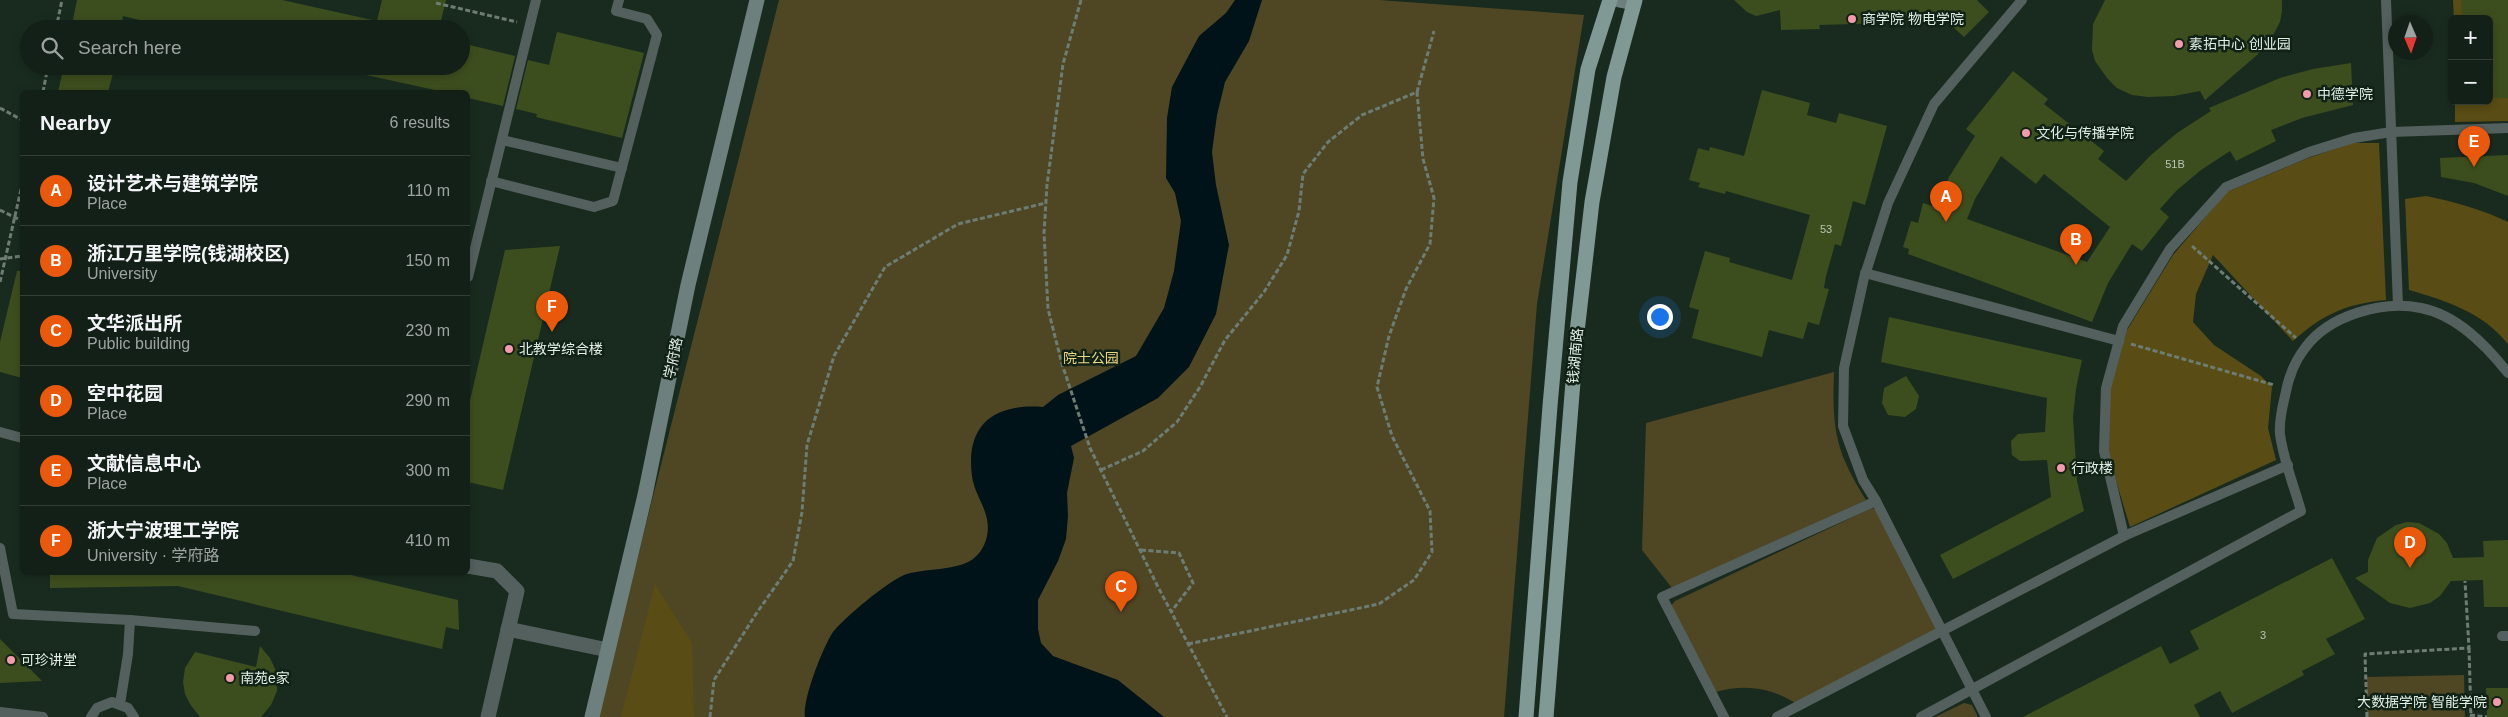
<!DOCTYPE html>
<meta charset="utf-8">
<style>
:root{--surface:#132017;--page:#1c2820;--text:#f1f3f6;--muted:#9da3a1;--line:#323e36;--accent:#ea580c}
body{margin:0;font-family:Helvetica,"Noto Sans SC",sans-serif;background:var(--page);color:var(--text)}
.controls{position:absolute;right:15px;top:15px;display:grid;overflow:hidden;border-radius:8px;box-shadow:0 2px 8px #0003}
.controls button{width:45px;height:45px;display:grid;place-items:center;padding:0;border:0;border-bottom:1px solid var(--line);background:var(--surface);color:var(--text);font:25px sans-serif}
.compass{position:absolute;left:2388px;top:15px;width:45px;height:45px;border-radius:50%;background:var(--surface);box-shadow:0 2px 8px #0003;rotate:178deg}
.you{position:absolute;left:1659px;top:316px;width:18px;height:18px;margin:-12px;border:4px solid #fff;border-radius:50%;background:#1a73e8;box-shadow:0 0 0 8px #1a73e833}
.badge{display:grid;place-items:center;width:32px;height:32px;border-radius:50%;background:var(--accent);color:#fff;font-size:16px;font-weight:700}
.pin{position:absolute;translate:-50% -41px;filter:drop-shadow(0 1px 2px #0008)}
.pin::after{content:'';position:absolute;top:26px;width:18px;height:15px;background:inherit;clip-path:polygon(0 0,100% 0,50% 100%)}
.list{margin:0;padding:0;list-style:none}
h2{display:flex;justify-content:space-between;align-items:center;height:65px;margin:0;padding:0 20px;font-size:21px}
h2 small{font-size:16px;font-weight:400;color:var(--muted)}
.list li{display:grid;grid-template-columns:32px 1fr auto;gap:15px;align-items:center;box-sizing:border-box;height:70px;padding:0 20px;border-top:1px solid var(--line)}
.list b{display:block;font-size:19px;white-space:nowrap}
.list p{margin:0;font-size:16px;white-space:nowrap;color:var(--muted)}
.list em{font-size:16px;font-style:normal;color:var(--muted)}
.icon{flex:none;width:28px;height:28px;fill:none;stroke:currentColor;stroke-width:2;stroke-linecap:round;stroke-linejoin:round}
.map{position:relative;flex:none;width:2508px;height:717px;overflow:hidden}
.search{position:absolute;background:var(--surface);box-shadow:0 2px 8px #0003;left:20px;top:20px;width:450px;height:55px;display:flex;align-items:center;gap:12px;box-sizing:border-box;padding:0 18px;border-radius:28px;color:var(--muted);font-size:19px}
.panel{position:absolute;background:var(--surface);box-shadow:0 2px 8px #0003;left:20px;top:90px;width:450px;height:485px;border-radius:8px}
.map>svg:first-child{display:block}
</style>
<div class="map">
<svg width="2508" height="717" viewBox="0 0 2508 717">
<rect width="100%" height="100%" fill="#192b1f"/>
<g fill="#4f4624">
<path d="M779,0H1379L1584,15L1537,304L1504,717H597Z"/>
<path d="M1834,372C1832,429 1835,451 1866,500L1672,588L1642,550L1646,423Z"/>
<path d="M1872,508L1878,510L1937,627L1934,632L1797,704C1770,687 1745,684 1715,692L1671,606L1675,601Z"/>
<path d="M2464,675L2465,717H2367V677Z"/>
<path d="M1964,703L1972,705L1978,717H1935Z"/>
</g>
<g fill="#594c14">
<path d="M2453,0H2508V121L2455,122V101H2489V19H2454Z"/>
<path d="M2353,143H2379L2386,300C2346,304 2323,314 2293,341L2213,255L2196,294L2193,322L2214,345L2261,376L2272,387L2268,428L2276,460L2130,527L2107,451L2109,391L2127,330L2173,255L2227,192L2308,158Z"/>
<path d="M2426,196C2455,202 2481,209 2508,222V344C2482,312 2447,301 2409,290L2405,199Z"/>
<path d="M655,584L692,643L694,717H621Z"/>
</g>
<path fill="#001318" d="M1235,0H1262L1249,41L1225,82L1217,115L1212,152L1216,185L1229,245L1216,314L1189,367L1158,398L1071,446L1074,458L1067,493L1068,516L1066,539L1058,561L1038,600V629L1041,643L1053,656L1118,680L1164,717H805C802,700 823,647 833,632C844,618 887,582 904,575C923,568 958,571 973,559C985,550 990,534 987,519C984,504 974,492 972,476C965,424 995,403 1043,407L1058,395L1136,356L1164,308L1174,271L1181,221L1175,193L1166,178L1167,118L1172,87L1199,36L1226,13Z"/>
<g fill="#3d4e1e" fill-rule="evenodd">
<path d="M77,0H282L377,21L382,0H446L439,29H177L123,16L121,29H71Z"/>
<path d="M1734,0H1977L1989,12L1964,37L1941,16L1922,17V22L1819,25L1820,29L1781,30L1780,10L1756,16L1747,12Z"/>
<path d="M2105,0H2282V11L2280,22L2272,37L2257,55L2205,100L2200,91L2174,96L2148,97L2132,95L2117,88L2107,78L2095,61L2092,50L2093,24Z"/>
<path d="M2461,0H2508V98H2494L2493,69H2489V19H2462Z"/>
<path d="M557,32L644,53L622,138L536,117L537,114L516,109L528,60L549,65Z"/>
<path d="M461,43L515,56L503,106L468,98V92H444L357,73V66H461Z"/>
<path d="M2351,63L2353,105L2302,118L2271,130L2276,141L2236,161L2230,151L2201,170L2176,191L2160,209L2169,217L2142,251L2132,244L2108,283L2092,322L1908,254L1909,249L1903,247L1911,221L1918,223L1923,203L1935,207L1949,177L1975,136L1966,129L2013,71L2048,99L2044,104L2104,151L2098,159L2126,181L2151,155L2177,133L2211,111L2209,108L2280,78L2313,69ZM2001,156L2036,184L2044,174L2110,227L2087,262L1967,219L1975,199Z"/>
<path d="M64,66H115L108,92H58Z"/>
<path d="M1762,90L1810,103L1807,115L1836,123L1839,113L1887,126L1865,205L1853,201L1841,246L1835,244L1826,276L1824,288L1829,289L1819,325L1808,322L1803,339L1769,330L1762,357L1692,338L1699,310L1689,307L1705,251L1730,258L1729,262L1792,280L1810,215L1726,191L1725,194L1698,187L1700,183L1689,180L1698,148L1709,151L1710,147L1744,156Z"/>
<path d="M2508,155V196L2474,183L2441,177L2440,158Z"/>
<path d="M560,246L503,490L468,482V409L505,250Z"/>
<path d="M17,271H22V378L0,372V342Z"/>
<path d="M1889,317L2082,360L2076,389L2073,417L2077,481L2084,511L1953,579L1940,555L2051,497L2047,460L2020,461L2012,455L2011,441L2018,434L2045,432L2047,398L1881,362Z"/>
<path d="M1906,376L1919,396L1916,409L1905,417L1888,415L1882,403L1884,388Z"/>
<path d="M2407,522L2419,523L2439,534L2447,543L2453,558L2484,557L2483,541L2508,540V607H2484L2483,580L2451,581L2440,596L2430,603L2410,608L2390,603L2355,578L2368,572V560L2377,538L2396,525Z"/>
<path d="M2332,558L2365,619L2326,639L2335,654L2302,671L2304,675L2232,713L2220,691L2194,705L2200,717H2023L2161,646L2170,664L2199,649L2190,631Z"/>
<path d="M50,572H338L458,600L459,630L446,627L442,649L178,586L50,588Z"/>
<path d="M0,639L42,681L0,683Z"/>
<path d="M260,646L270,658L277,673V691L271,705L261,717H200L190,704L185,694L183,682L185,668L195,652L256,667Z"/>
<path d="M2486,688H2508V717H2487Z"/>
</g>
<g fill="none" stroke-linecap="round" stroke-linejoin="round">
<g stroke="#6e7d73" stroke-width="3" stroke-dasharray="5 2.5" stroke-linecap="butt">
<path d="M1081,0L1063,64L1047,185L1044,233L1048,309L1062,364L1090,448L1158,587L1227,717"/>
<path d="M436,3L517,22"/>
<path d="M56,29L62,0"/>
<path d="M43,92L48,66"/>
<path d="M0,108L22,120"/>
<path d="M0,210L22,221"/>
<path d="M2192,246L2296,338"/>
<path d="M0,259L22,256"/>
<path d="M0,282L22,185"/>
<path d="M2131,344L2274,385"/>
<path d="M1101,470L1143,451L1177,422L1200,387L1225,340L1264,292L1287,255L1299,211L1303,174L1328,142L1362,115L1417,92L1434,31"/>
<path d="M1141,550L1179,553L1193,583L1171,612"/>
<path d="M1188,644L1379,604L1414,580L1432,552L1430,511L1392,436L1377,387L1389,336L1406,289L1430,244L1434,198L1423,159L1417,92"/>
<path d="M2469,648L2471,717"/>
<path d="M2470,715L2487,717"/>
<path d="M710,717L714,680L756,614L793,561L802,512L807,445L834,356L885,267L958,224L1046,203"/>
<path d="M2367,717L2365,654L2469,648L2465,581"/>
</g>
<g stroke="#54605e" stroke-width="10">
<path d="M2386,0L2398,305"/>
<path d="M502,140L622,168"/>
<path d="M491,181L594,207L613,201L657,35L647,19L616,11L619,0"/>
<path d="M1865,273L2119,341"/>
<path d="M468,277L536,0"/>
<path d="M0,432L22,438"/>
<path d="M1876,501L1986,717"/>
<path d="M2124,536L2104,451L2106,388L2123,326L2170,249L2226,187L2309,152L2354,138L2391,132L2508,128"/>
<path d="M0,548L13,614L130,620"/>
<path d="M2502,636H2508"/>
<path d="M120,704L128,654L130,620L255,631"/>
<path d="M0,712L43,717"/>
<path d="M91,717L97,708L112,702L128,708L134,717"/>
<path d="M1724,717L1662,597L1876,501L1863,480L1843,426L1844,368L1864,278L1888,203L1934,104L2022,0"/>
<path d="M1777,717L2124,536L2288,465"/>
<path d="M1921,717L2301,511C2294,486 2283,459 2280,434C2279,422 2282,408 2285,396C2288,379 2294,362 2305,348C2329,315 2383,300 2421,308C2457,315 2486,345 2508,373"/>
</g>
<g stroke="#54605e" stroke-width="15">
<path d="M468,566L497,571L517,591L488,717"/>
<path d="M508,629L608,650"/>
</g>
<g stroke="#6e807d" stroke-width="15">
<path d="M1619,0L1634,3"/>
<path d="M592,717L645,495L688,285L757,0"/>
</g>
<g stroke="#819995" stroke-width="15">
<path d="M1526,717L1550,406L1570,182L1588,69L1610,0"/>
<path d="M1546,717L1577,332L1592,202L1614,77L1635,0"/>
</g>
</g>
<g fill="#f39aab" stroke="#102116" stroke-width="2">
<circle cx="1852" cy="19" r="5"/>
<circle cx="2179" cy="44" r="5"/>
<circle cx="2307" cy="94" r="5"/>
<circle cx="2026" cy="133" r="5"/>
<circle cx="509" cy="349" r="5"/>
<circle cx="2061" cy="468" r="5"/>
<circle cx="11" cy="660" r="5"/>
<circle cx="230" cy="678" r="5"/>
<circle cx="2497" cy="702" r="5"/>
</g>
<g text-anchor="middle" stroke-width="5" stroke-linejoin="round" paint-order="stroke">
<g font-size="11" fill="#b8c5b3">
<text x="2175" y="168">51B</text>
<text x="1826" y="233">53</text>
<text x="2263" y="639">3</text>
</g>
<g font-size="14" fill="#e1ede5" stroke="#102116" text-anchor="start">
<text x="1862" y="24">商学院 物电学院</text>
<text x="2189" y="49">素拓中心 创业园</text>
<text x="2317" y="99">中德学院</text>
<text x="2036" y="138">文化与传播学院</text>
<text x="519" y="354">北教学综合楼</text>
<text x="2071" y="473">行政楼</text>
<text x="21" y="665">可珍讲堂</text>
<text x="240" y="683">南苑e家</text>
<text x="2487" y="707" text-anchor="end">大数据学院 智能学院</text>
</g>
<g font-size="14" fill="#e1ede5" stroke="#102116">
<text transform="translate(1575 356) rotate(-85)" y="5">钱湖南路</text>
<text transform="translate(673 358) rotate(-78)" y="5">学府路</text>
</g>
<g font-size="14" fill="#ead684" stroke="#102116">
<text x="1091" y="363">院士公园</text>
</g>
</g>
</svg>
<div class="controls">
<button>+</button>
<button>−</button>
</div>
<svg class="compass" viewBox="-18 -18 36 36"><path d="M0-13l5 13h-10z" fill="#e53935"/><path d="M0 13l5-13h-10z" fill="#9da3a1"/></svg>
<div class="you"></div>
<div class="pin badge" style="left:1946px;top:222px">A</div>
<div class="pin badge" style="left:2076px;top:265px">B</div>
<div class="pin badge" style="left:1121px;top:612px">C</div>
<div class="pin badge" style="left:2410px;top:568px">D</div>
<div class="pin badge" style="left:2474px;top:167px">E</div>
<div class="pin badge" style="left:552px;top:332px">F</div>
<div class="search"><svg class="icon" aria-label="search" viewBox="0 0 24 24"><circle cx="10" cy="10" r="6"/><path d="M15 15l6 6"/></svg>Search here</div>
<section class="panel">
<h2>Nearby<small>6 results</small></h2>
<ul class="list">
<li><span class="badge">A</span><div><b>设计艺术与建筑学院</b><p>Place</p></div><em>110 m</em></li>
<li><span class="badge">B</span><div><b>浙江万里学院(钱湖校区)</b><p>University</p></div><em>150 m</em></li>
<li><span class="badge">C</span><div><b>文华派出所</b><p>Public building</p></div><em>230 m</em></li>
<li><span class="badge">D</span><div><b>空中花园</b><p>Place</p></div><em>290 m</em></li>
<li><span class="badge">E</span><div><b>文献信息中心</b><p>Place</p></div><em>300 m</em></li>
<li><span class="badge">F</span><div><b>浙大宁波理工学院</b><p>University · 学府路</p></div><em>410 m</em></li>
</ul>
</section>
</div>
